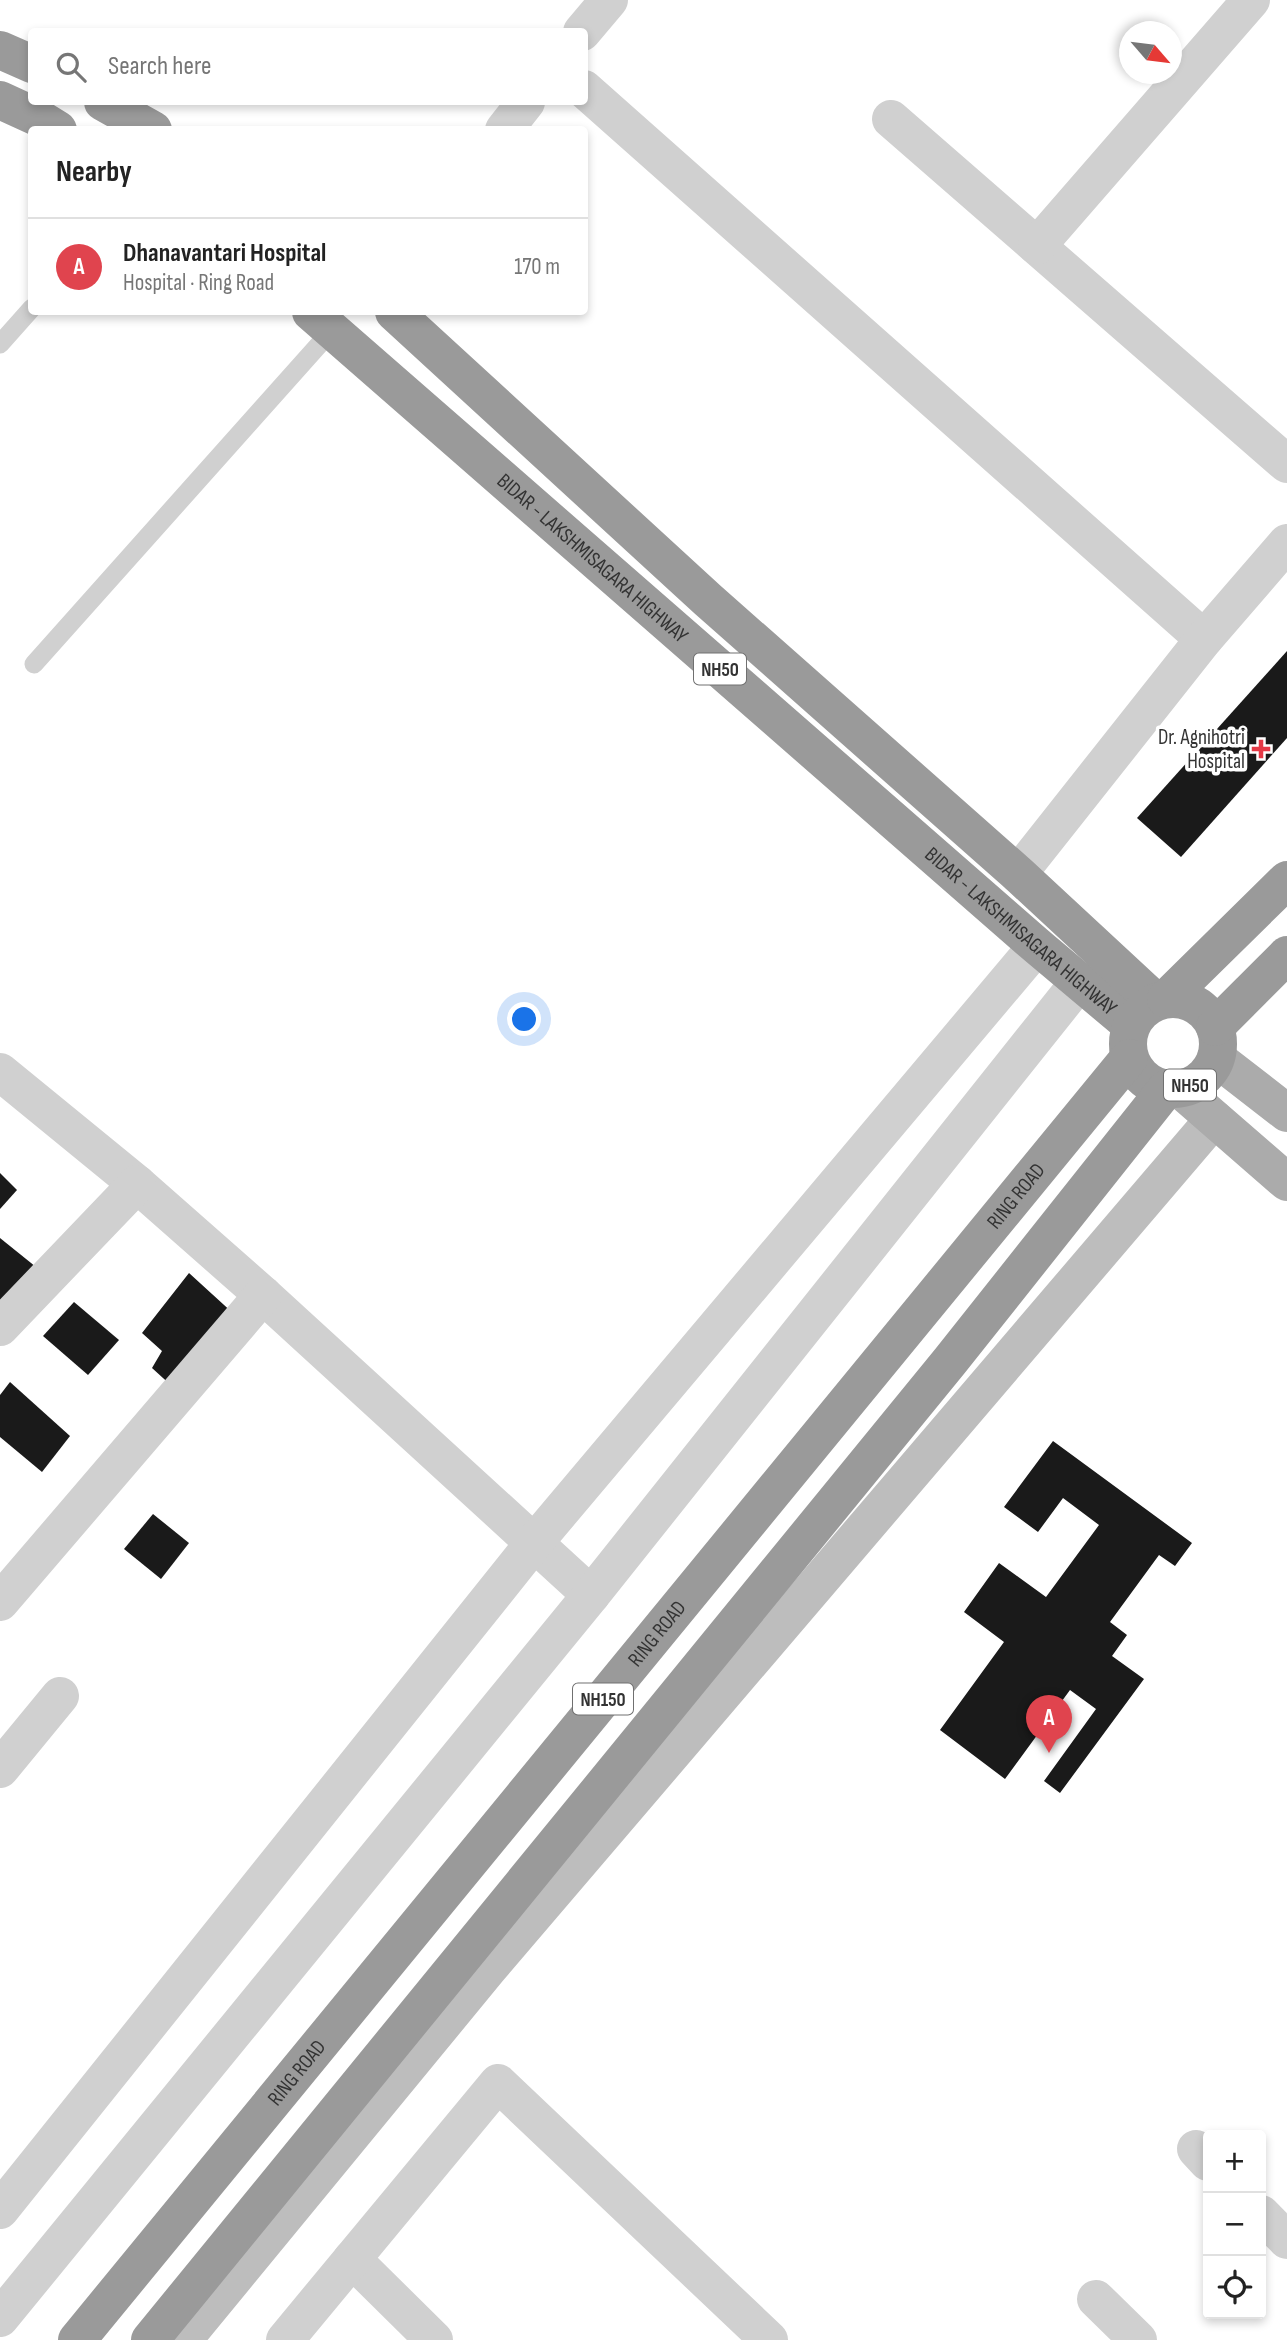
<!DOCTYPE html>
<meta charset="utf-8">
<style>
:root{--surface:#fff;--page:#f6f6f6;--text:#222;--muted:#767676;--line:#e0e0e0;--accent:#db2777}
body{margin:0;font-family:"Sofia Sans Condensed",sans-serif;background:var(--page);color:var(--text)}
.controls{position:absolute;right:21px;bottom:21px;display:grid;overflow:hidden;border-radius:7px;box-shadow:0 4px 10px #0003}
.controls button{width:63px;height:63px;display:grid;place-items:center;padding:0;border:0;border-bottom:2px solid var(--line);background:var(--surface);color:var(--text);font:35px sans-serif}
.compass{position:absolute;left:1119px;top:21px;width:63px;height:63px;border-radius:50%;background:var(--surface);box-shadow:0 4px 10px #0003;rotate:118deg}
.you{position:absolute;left:525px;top:1020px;width:24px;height:24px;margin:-18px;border:5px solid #fff;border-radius:50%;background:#1a73e8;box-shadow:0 0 0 10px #1a73e833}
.badge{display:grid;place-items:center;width:46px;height:46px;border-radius:50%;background:var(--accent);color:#fff;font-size:23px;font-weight:700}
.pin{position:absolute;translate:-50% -58px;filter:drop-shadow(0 2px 4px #0008)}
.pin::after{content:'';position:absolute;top:37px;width:24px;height:21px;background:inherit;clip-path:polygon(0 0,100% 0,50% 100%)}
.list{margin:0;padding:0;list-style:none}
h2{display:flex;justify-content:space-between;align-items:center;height:91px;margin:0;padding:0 28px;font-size:30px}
h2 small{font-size:23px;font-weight:400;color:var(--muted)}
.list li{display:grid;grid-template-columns:46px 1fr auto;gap:21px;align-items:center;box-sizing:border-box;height:98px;padding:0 28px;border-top:2px solid var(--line)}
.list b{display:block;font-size:26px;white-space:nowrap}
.list p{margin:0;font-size:23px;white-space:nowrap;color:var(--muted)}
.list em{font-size:23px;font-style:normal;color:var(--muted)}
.icon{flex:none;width:38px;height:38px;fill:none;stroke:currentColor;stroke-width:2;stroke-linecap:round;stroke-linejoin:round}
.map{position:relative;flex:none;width:1287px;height:2340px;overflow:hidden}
.search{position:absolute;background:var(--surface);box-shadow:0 4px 10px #0003;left:28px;top:28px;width:560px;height:77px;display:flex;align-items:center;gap:18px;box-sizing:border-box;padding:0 24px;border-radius:7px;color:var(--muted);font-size:26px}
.panel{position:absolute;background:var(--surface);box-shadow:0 4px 10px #0003;left:28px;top:126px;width:560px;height:189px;border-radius:7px}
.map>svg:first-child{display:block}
</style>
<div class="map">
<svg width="1287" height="2340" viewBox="0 0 1287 2340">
<rect width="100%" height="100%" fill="#fff"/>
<g fill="#1a1a1a">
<path d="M1287,651V738L1181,857L1137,818Z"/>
<path d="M0,1173L17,1190L0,1209Z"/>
<path d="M0,1238L36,1267L0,1303Z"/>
<path d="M189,1273L235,1315L174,1388L152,1368L162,1351L142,1333Z"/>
<path d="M74,1302L119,1340L88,1375L43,1336Z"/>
<path d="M10,1382L70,1436L42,1472L0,1437V1395Z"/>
<path d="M1053,1441L1192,1543L1175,1566L1159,1555L1110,1622L1127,1635L1112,1656L1144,1679L1060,1793L1044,1781L1096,1709L1070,1690L1005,1779L940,1730L1004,1642L964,1612L999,1563L1046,1597L1099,1525L1063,1498L1038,1532L1004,1507Z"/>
<path d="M153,1514L189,1543L161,1579L124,1549Z"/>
</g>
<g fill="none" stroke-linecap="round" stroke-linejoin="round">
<g stroke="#d0d0d0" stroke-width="19">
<path d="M0,344L32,308"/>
<path d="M34,664L333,329"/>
</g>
<g stroke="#d0d0d0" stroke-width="38">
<path d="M582,32L609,0"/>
<path d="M584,89L1204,639"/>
<path d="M891,119L1287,464"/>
<path d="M504,130L526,102"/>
<path d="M1037,246L1251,0"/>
<path d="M1018,874L1204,639L1287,543"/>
<path d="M0,1072L137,1184L263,1295L591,1595"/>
<path d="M0,1327L137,1184"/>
<path d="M0,1602L263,1295"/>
<path d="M0,1769L60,1696"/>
<path d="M1196,2149L1208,2162"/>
<path d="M0,2210L534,1543L1037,946"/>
<path d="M1261,2214L1287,2240"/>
<path d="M352,2259L434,2340"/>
<path d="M1096,2299L1138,2340"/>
<path d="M0,2318L591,1595L1080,981"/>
<path d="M285,2340L498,2083L769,2340"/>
</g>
<path stroke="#bdbdbd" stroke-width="38" d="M183,2340L488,1969L1214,1119"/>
<g stroke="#ababab" stroke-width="38">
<path d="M1216,1058L1287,1113"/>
<path d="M1180,1089L1287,1182"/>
</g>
<g stroke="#9a9a9a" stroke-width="38">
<path d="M0,50L32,64"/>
<path d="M0,100L37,117L58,130"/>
<path d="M103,102L153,130"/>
<path id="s1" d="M311,312L1037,946L1131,1025"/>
<path d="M394,312L708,600L1018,874L1155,1001"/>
<circle cx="1173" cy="1044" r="45"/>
<path d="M1166,999L1287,880"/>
<path d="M1215,1027L1287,955"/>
<path id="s2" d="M77,2340L1129,1058"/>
<path d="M150,2340L950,1361L1166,1089"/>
</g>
</g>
<path fill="#e63946" stroke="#fff" stroke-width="2.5" d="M1257.5 738.5h7v7h7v7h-7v7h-7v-7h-7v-7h7z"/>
<g text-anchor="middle" stroke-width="7" stroke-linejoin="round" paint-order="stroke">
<g fill="#fff" stroke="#707070" stroke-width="2">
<rect x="694" y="653.5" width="52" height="31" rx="5"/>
<rect x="1164" y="1069.5" width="52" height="31" rx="5"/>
<rect x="573" y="1683.5" width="60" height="31" rx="5"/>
</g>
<g font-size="19" font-weight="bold" fill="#333">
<text x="720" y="676">NH50</text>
<text x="1190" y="1092">NH50</text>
<text x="603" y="1706">NH150</text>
</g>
<g font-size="21" fill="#333" stroke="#fff">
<text dy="7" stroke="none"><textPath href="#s1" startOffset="374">BIDAR - LAKSHMISAGARA HIGHWAY</textPath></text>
<text dy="7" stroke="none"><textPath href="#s1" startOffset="942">BIDAR - LAKSHMISAGARA HIGHWAY</textPath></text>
<text dy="7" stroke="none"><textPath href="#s2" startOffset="1480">RING ROAD</textPath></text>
<text dy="7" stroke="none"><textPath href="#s2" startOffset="914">RING ROAD</textPath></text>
<text dy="7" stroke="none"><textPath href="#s2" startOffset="346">RING ROAD</textPath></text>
</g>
<g font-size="21" fill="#333" stroke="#fff" text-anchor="end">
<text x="1245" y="744">Dr. Agnihotri<tspan x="1245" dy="24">Hospital</tspan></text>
</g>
</g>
</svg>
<div class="controls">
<button>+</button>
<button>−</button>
<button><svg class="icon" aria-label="locate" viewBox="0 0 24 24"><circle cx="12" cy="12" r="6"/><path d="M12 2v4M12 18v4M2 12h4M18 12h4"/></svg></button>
</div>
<svg class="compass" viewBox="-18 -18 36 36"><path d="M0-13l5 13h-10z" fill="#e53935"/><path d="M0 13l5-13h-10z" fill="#767676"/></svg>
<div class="you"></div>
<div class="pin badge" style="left:1049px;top:1753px;background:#e0444e">A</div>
<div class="search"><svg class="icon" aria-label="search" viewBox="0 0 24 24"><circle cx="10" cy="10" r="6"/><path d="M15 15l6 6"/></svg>Search here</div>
<section class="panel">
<h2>Nearby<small></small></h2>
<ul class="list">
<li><span class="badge" style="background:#e0444e">A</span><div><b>Dhanavantari Hospital</b><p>Hospital · Ring Road</p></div><em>170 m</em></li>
</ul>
</section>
</div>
